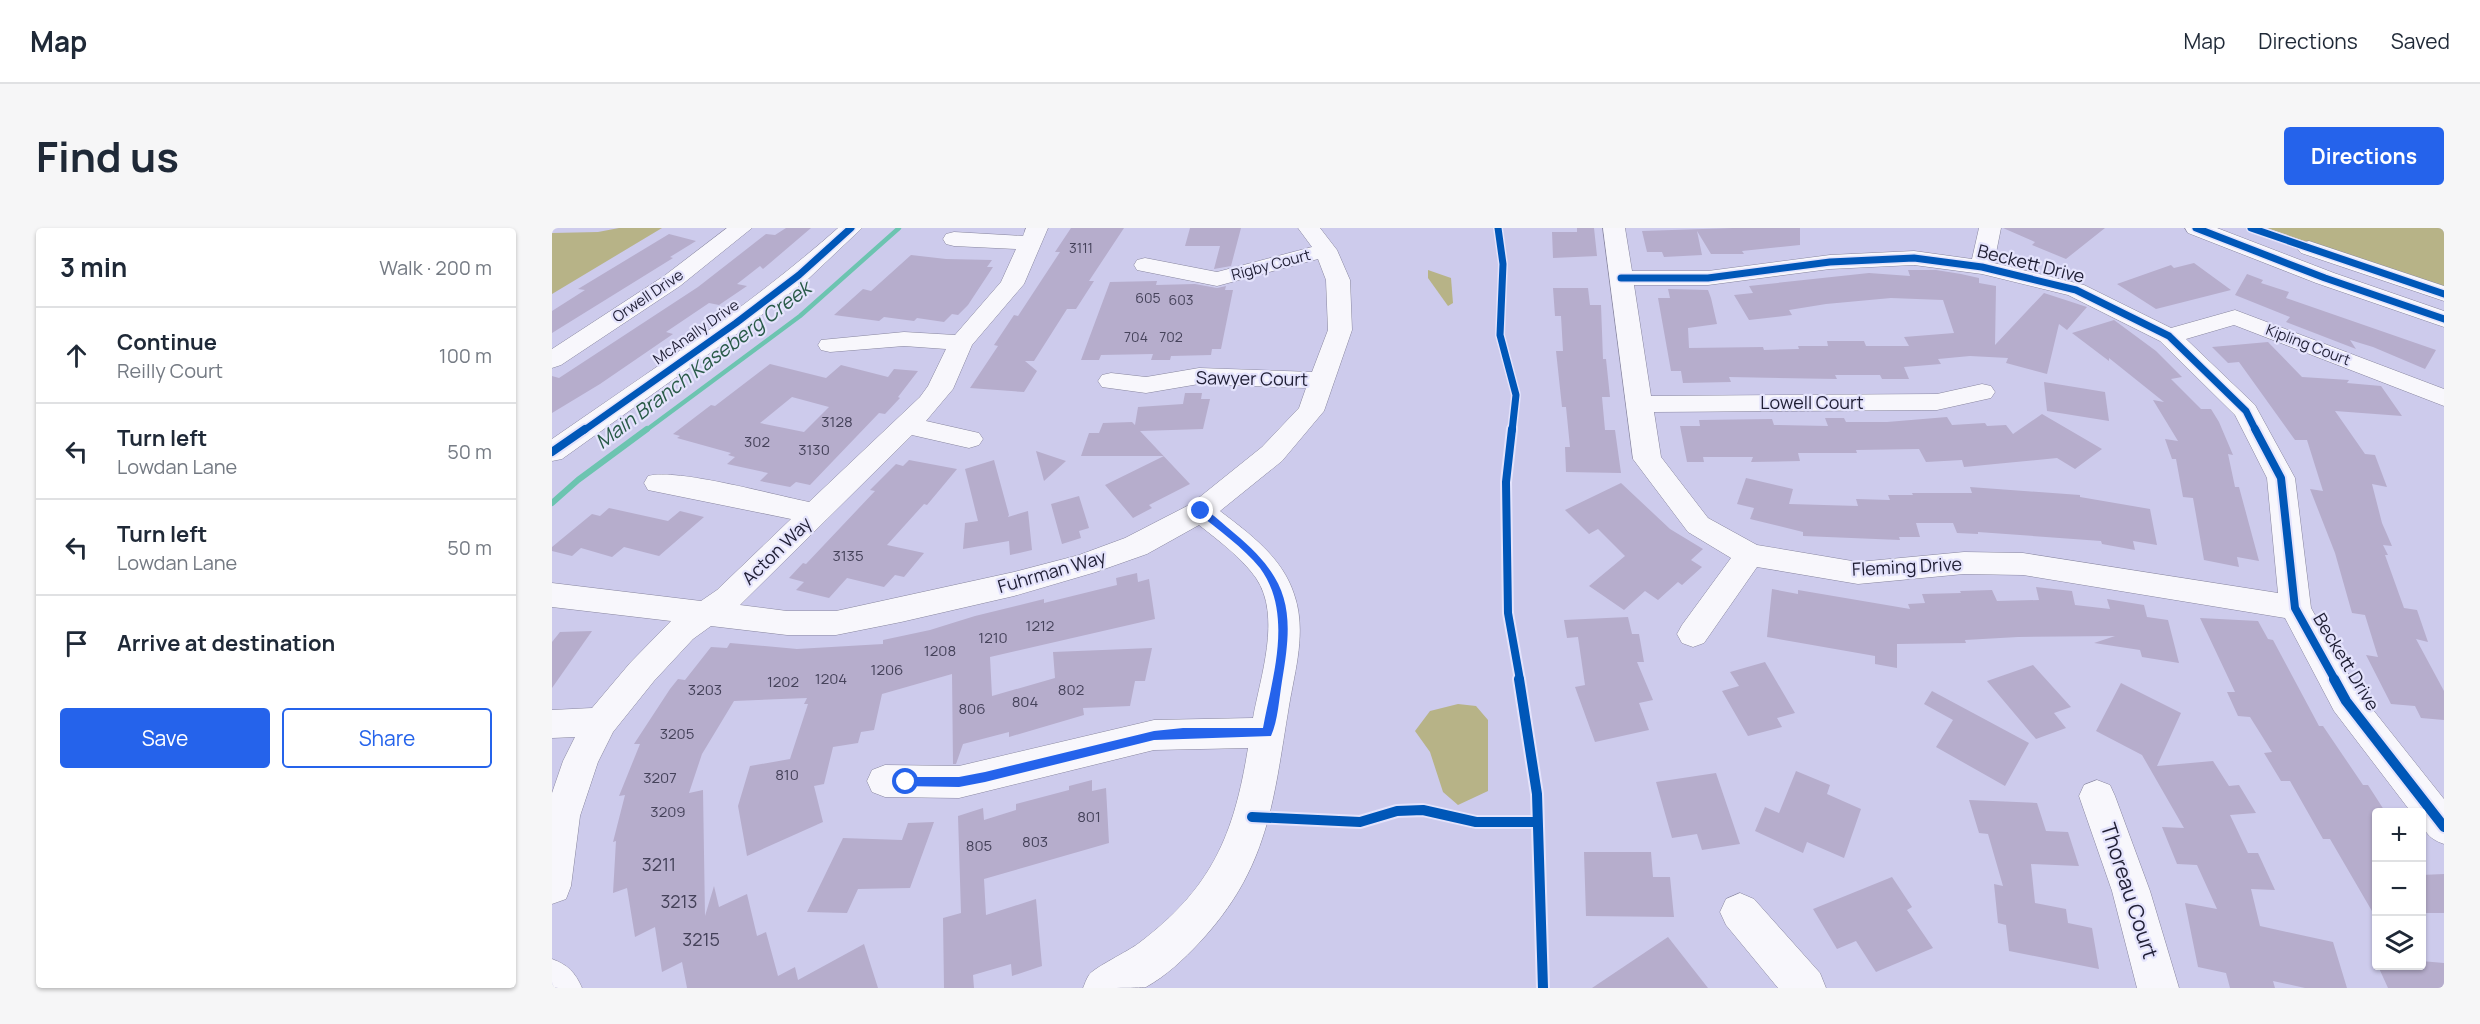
<!DOCTYPE html>
<meta charset="utf-8">
<style>
:root{--surface:#fff;--page:#f6f6f7;--text:#1f2937;--muted:#747a83;--line:#e0e1e3;--accent:#2563eb}
body{margin:0;font-family:Manrope,sans-serif;background:var(--page);color:var(--text)}
.controls{position:absolute;right:18px;bottom:18px;display:grid;overflow:hidden;border-radius:6px;box-shadow:0 2px 4px #0004}
.controls button{width:54px;height:54px;display:grid;place-items:center;padding:0;border:0;border-bottom:2px solid var(--line);background:var(--surface);color:var(--text);font:30px sans-serif}
.stop{position:absolute;width:18px;height:18px;margin:-14px;border:4px solid #2563eb;border-radius:50%;background:#fff}
.stop.end{background:#2563eb;border-color:#fff;box-shadow:0 2px 6px #0008}
.list{margin:0;padding:0;list-style:none}
h2{display:flex;justify-content:space-between;align-items:center;height:78px;margin:0;padding:0 24px;font-size:26px}
h2 small{font-size:20px;font-weight:400;color:var(--muted)}
.list li{display:grid;grid-template-columns:39px 1fr auto;gap:18px;align-items:center;box-sizing:border-box;height:96px;padding:0 24px;border-top:2px solid var(--line)}
.list b{display:block;font-size:22px;white-space:nowrap}
.list p{margin:0;font-size:20px;white-space:nowrap;color:var(--muted)}
.list em{font-size:20px;font-style:normal;color:var(--muted)}
.actions{display:flex;gap:12px;padding:18px 24px}
.actions a{flex:1;padding:14px 0;border:2px solid var(--accent);border-radius:6px;text-align:center;font-size:21px;color:var(--accent)}
.actions .main{background:var(--accent);color:#fff}
.icon{flex:none;width:33px;height:33px;fill:none;stroke:currentColor;stroke-width:2;stroke-linecap:round;stroke-linejoin:round}
.map{position:relative;flex:none;width:1892px;height:760px;overflow:hidden;border-radius:6px}
header{display:flex;align-items:center;gap:36px;box-sizing:border-box;height:84px;padding:0 30px;background:var(--surface);border-bottom:2px solid var(--line)}
header strong{font-size:28px}
nav{display:flex;gap:33px;margin-inline-start:auto;font-size:21px}
.intro{display:flex;align-items:center;justify-content:space-between;box-sizing:border-box;height:144px;padding:0 36px}
h1{margin:0;font-size:42px}
.button{padding:15px 27px;border-radius:6px;background:var(--accent);color:#fff;font-size:21px;font-weight:700}
main{display:flex;gap:36px;padding:0 36px}
aside{flex:1;background:var(--surface);border-radius:6px;box-shadow:0 2px 4px #0004}
.map>svg:first-child{display:block}
</style>
<header>
<strong>Map</strong>
<nav><a>Map</a><a>Directions</a><a>Saved</a></nav>
</header>
<div class="intro"><h1>Find us</h1><a class="button">Directions</a></div>
<main>
<aside>
<h2>3 min<small>Walk · 200 m</small></h2>
<ul class="list">
<li><svg class="icon" aria-label="ahead" viewBox="0 0 24 24"><path d="M12 20V5M6 11l6-6 6 6"/></svg><div><b>Continue</b><p>Reilly Court</p></div><em>100 m</em></li>
<li><svg class="icon" aria-label="left" viewBox="0 0 24 24"><path d="M17 20v-9H6M10 6l-5 5 5 5"/></svg><div><b>Turn left</b><p>Lowdan Lane</p></div><em>50 m</em></li>
<li><svg class="icon" aria-label="left" viewBox="0 0 24 24"><path d="M17 20v-9H6M10 6l-5 5 5 5"/></svg><div><b>Turn left</b><p>Lowdan Lane</p></div><em>50 m</em></li>
<li><svg class="icon" aria-label="arrive" viewBox="0 0 24 24"><path d="M6 21V4h12l-3 4 3 4H6"/></svg><div><b>Arrive at destination</b></div></li>
</ul>
<div class="actions"><a class="main">Save</a><a>Share</a></div>
</aside>
<div class="map">
<svg width="1892" height="760" viewBox="0 0 1892 760">
<rect width="100%" height="100%" fill="#cdcbec"/>
<g fill="#b7b387">
<path d="M67,0H110L0,66V5L46,4Z"/>
<path d="M1715,0H1892V62Z"/>
<path d="M876,42L899,50L901,75L896,78L876,50Z"/>
<path d="M906,476L924,478L936,492V563L906,577L891,564L878,524L863,503L878,483Z"/>
</g>
<g fill="none" stroke-linecap="round" stroke-linejoin="round">
<path stroke="#6cc4b0" stroke-width="4.5" d="M93,203L248,88L347,0"/>
<path stroke="#6cc4b0" stroke-width="6" d="M0,275L26,252L95,201"/>
</g>
<g fill="#b6adcc" fill-rule="evenodd">
<path d="M234,0H259L211,41L208,38L185,56L195,58L167,77L157,75L114,104L121,106L48,156L0,185V148L7,150L146,59L214,6L223,7Z"/>
<path d="M519,0H572L537,53H542L524,81H515L482,133H473L485,143L472,164L418,160L446,118L442,117L462,87L466,88L508,24H503Z"/>
<path d="M638,0H689L679,38L662,41L668,18H633Z"/>
<path d="M1025,0H1042L1045,28L1001,30L1000,4H1025Z"/>
<path d="M1181,0H1248V17L1190,23L1192,26H1159L1145,3L1150,27L1112,29L1110,24H1095L1090,3Z"/>
<path d="M1451,0H1553L1514,31L1480,17L1483,14Z"/>
<path d="M117,6L144,13L118,29L121,30L0,105V83L33,62L26,61Z"/>
<path d="M359,27L394,31L440,32L435,39H441L416,77L406,87L400,86L392,94L365,90L362,93L332,89L327,93L282,87L311,61L319,63Z"/>
<path d="M1642,35L1679,62L1604,81L1565,56L1619,37L1622,40Z"/>
<path d="M1356,42H1384L1409,46L1427,50V55L1444,58L1443,117L1492,65L1535,79L1515,102L1507,96L1495,146L1454,135L1456,130L1418,128L1386,131L1389,136L1352,139L1357,151H1330L1328,147H1283L1285,151L1177,149L1179,154L1131,155L1129,143H1119L1106,70H1118L1116,61L1156,62L1159,70L1165,96L1136,100L1137,120L1211,119L1212,122L1247,121L1246,118H1276L1275,113H1312L1314,118H1357L1352,109L1402,105L1391,72L1339,70L1274,76L1237,82L1240,87L1197,92L1182,67L1201,65L1197,58L1317,45L1358,48Z"/>
<path d="M1695,46L1711,52L1709,55L1737,64L1734,70L1884,122L1873,141L1821,119L1798,112L1804,121L1734,94L1738,89L1683,67Z"/>
<path d="M605,53L604,57L643,56L665,60L674,58L673,62H681L669,121H660L659,127L619,128L618,132H599L601,126L549,127L547,132H529L558,54Z"/>
<path d="M1001,60H1036L1038,77H1049L1051,131H1054L1058,169H1050L1053,202H1063L1069,245L1014,244L1013,219H1018L1014,179H1010L1004,123H1011L1009,88H1003Z"/>
<path d="M1562,92L1604,123L1630,149L1619,151L1649,181H1659L1667,194L1681,227L1676,226L1683,259H1687L1707,333L1685,329L1687,339L1652,332L1641,270L1631,269L1624,231H1620L1613,211L1626,213L1601,172L1612,174L1557,130V133L1520,105Z"/>
<path d="M1716,114L1750,149L1797,152L1795,155L1829,158L1850,188L1783,183L1813,226L1823,227L1835,259L1820,256L1830,295L1840,318L1831,317L1836,327H1833L1852,380L1865,382L1876,414L1864,411L1892,463V492L1869,490L1863,478L1839,476L1814,427L1826,429L1813,387L1800,385L1783,325L1758,261L1771,263L1755,212H1743L1687,134L1676,135L1660,119Z"/>
<path d="M218,136L274,150L289,137L336,149L342,141L366,143L346,169L348,170L333,186L327,185L258,257L244,254L238,259L208,253L216,245L175,236L183,229L176,227L179,225L125,210L128,208L121,206L159,177L163,178ZM240,169L277,179L252,204L208,195Z"/>
<path d="M1492,154L1553,164L1557,193L1495,183Z"/>
<path d="M633,165H650L649,171H658L651,201L588,203L638,256L597,277L600,280L581,290L553,257L612,228H529L537,205H547L551,195L580,194L583,197L586,179L631,176Z"/>
<path d="M1490,186L1550,221L1523,241L1505,230L1412,239L1410,232L1374,234L1367,221L1304,222L1305,225H1246L1248,233L1199,234L1201,229H1151L1152,234H1135L1128,198H1148L1147,192L1220,191L1222,197L1276,198L1273,190H1292L1294,194H1335L1395,189L1400,197L1433,195L1435,198L1454,197L1461,206Z"/>
<path d="M484,223L514,233L492,253Z"/>
<path d="M357,232L405,241L375,277L372,276L335,317L372,325L352,349L343,347L332,359L295,350L277,370L244,362L252,354L237,350L251,335L254,336L323,263L318,262L344,236L351,238Z"/>
<path d="M442,232L457,287L456,289L476,283L480,322L458,327L457,313L411,321L413,295L426,293L413,241Z"/>
<path d="M1194,250L1241,261L1237,276L1306,278L1304,271L1338,272L1336,267H1361L1360,265H1420L1418,259L1528,267V269L1598,281L1605,317L1581,313L1583,322L1550,316L1549,313L1426,304V306L1405,305L1401,295H1364L1368,309H1347L1348,312L1251,308V304L1198,291L1202,280L1185,276Z"/>
<path d="M1069,255L1118,301L1151,321L1139,332L1150,339L1130,357L1126,354L1106,372L1093,363L1072,382L1037,358L1073,328L1046,301L1037,306L1013,282Z"/>
<path d="M527,268L537,300L527,303L529,310L510,316L499,276Z"/>
<path d="M57,280L116,293L128,283L152,289L107,328L72,319L60,329L29,320L20,328L0,323V319L40,286L48,288Z"/>
<path d="M585,345L586,354L597,351L603,391L438,429L440,468L503,450L501,424L600,420L593,453H583L578,478L531,480L532,487L457,509V504L411,516L404,536H401L400,446L330,466L322,502L309,504L306,515L281,519L272,556L262,558L271,594L195,628L186,578L198,538L238,531L256,476H252L255,470L182,473L150,526L137,565L151,562L153,688L162,658L167,679L195,666L205,708L214,704L226,748L243,739L246,752L312,716L326,760H135L130,734L110,744L103,699L83,709L75,660L61,665L64,613L61,614L73,567L67,568L88,516H82L118,461L126,451L133,452L159,419L175,420L178,415L245,421L331,416V412L378,402L423,388L492,371V375L565,357L564,350Z"/>
<path d="M1484,359L1520,363L1523,377L1558,381L1555,371L1592,377L1595,389L1616,392L1627,435L1590,429L1588,422L1542,415L1563,408L1466,409L1413,412L1414,415L1345,416V440L1323,436V428L1215,409L1220,361L1246,366V362L1358,381L1356,376L1373,375L1370,366L1409,365L1408,363L1440,362L1445,373L1487,372Z"/>
<path d="M1076,389L1080,406H1087L1092,434H1085L1101,472L1087,475L1097,502L1043,514L1023,459L1033,457L1026,409L1015,410L1012,392Z"/>
<path d="M1648,390L1706,393L1716,411L1721,412L1767,498H1771L1811,557H1816L1834,585H1824V690L1778,611H1771L1738,553H1729L1712,525L1720,524L1698,489L1686,488L1675,464H1683Z"/>
<path d="M40,403L0,460V414L8,404Z"/>
<path d="M1213,434L1243,485L1225,490L1230,499L1196,508L1170,463L1187,458L1178,444Z"/>
<path d="M1481,437L1519,479L1502,485L1514,500L1484,511L1435,453Z"/>
<path d="M1569,455L1629,485L1605,538L1661,533L1677,558L1687,557L1704,585L1678,587L1696,625H1706L1723,662L1699,661L1708,698L1781,714L1795,760H1753L1721,753L1723,760H1678L1674,745L1646,739L1633,675L1665,681L1645,637L1625,636L1610,599L1632,600L1590,527L1544,503Z"/>
<path d="M1380,463L1477,515L1453,558L1384,519L1401,492L1372,476Z"/>
<path d="M1244,543L1278,557L1275,566L1309,581L1292,630L1255,614L1251,625L1203,603L1213,579L1227,585Z"/>
<path d="M1164,545L1188,616L1150,622L1145,606L1120,610L1104,554Z"/>
<path d="M540,552V563L554,560L557,615L432,651L434,687L484,671L490,738L460,748L459,736L421,747L422,760H392L391,690L409,685L406,588L431,580L432,592L464,582V576L517,562V558Z"/>
<path d="M1417,572L1485,575L1494,603L1516,604L1527,638L1479,636L1483,675L1514,681L1516,695L1540,700L1547,741L1457,723L1454,697L1446,695L1442,656L1451,658L1436,606L1427,605Z"/>
<path d="M382,594L358,660L306,661L295,685L255,684L291,610L350,612L356,595Z"/>
<path d="M1032,624H1099L1101,649H1118L1122,689L1034,688Z"/>
<path d="M1892,646V685H1869V647Z"/>
<path d="M1340,649L1360,679L1355,682L1381,720L1324,744L1304,713L1285,721L1261,681Z"/>
<path d="M1116,709L1156,760H1040Z"/>
<path d="M1869,733L1892,735V760H1836L1826,738H1869Z"/>
</g>
<g fill="none" stroke-linecap="round" stroke-linejoin="round">
<g stroke="#88869f" stroke-width="1">
<g id="minor">
<path d="M175,0H200L128,58L9,137L0,140V121L112,48Z"/>
<path d="M286,0H310L255,52L193,100L10,231L0,233V211C98,143 197,79 286,0Z"/>
<path d="M474,0H496L472,56L420,117L401,161L374,193L427,205L431,211L427,217L417,220L360,207L188,377L235,383H284L462,344L527,327L573,310L639,276L710,219L747,180L754,160L647,156L594,165L550,159L546,153L550,147L559,145L594,149L647,140L760,144L776,102L774,52L766,31L665,58L585,42L582,37L585,32L593,30L665,44L760,19L746,0H768L785,22L798,52L800,102L772,183L730,233L668,283C698,306 730,329 742,366C755,403 743,442 737,478C721,574 717,640 647,715C632,731 614,748 594,759C586,760 544,760 531,760C533,756 534,751 537,747C541,740 577,723 587,715C660,660 682,607 696,520L602,522L407,570L333,569L320,564L315,553L320,542L333,537L407,538L602,492L701,490C708,450 730,388 704,350C689,329 667,313 647,297L595,326L544,344L462,368L349,394L284,407H235L159,398L141,411L102,453L61,504L46,534L28,588L19,658L14,671L0,676V565L11,533L23,509L0,510V482L40,480L78,435L119,393L0,379V355L149,373L165,362L239,291L96,262L92,255L96,248C125,240 222,267 257,274L368,169L376,158L394,121L352,118L278,124L269,122L266,117L269,112L352,104L403,107L449,54L464,21L402,18L394,16L391,11L394,6L402,4L471,8Z"/>
<path d="M1051,0H1073L1080,43H1156L1278,27L1362,23L1420,31L1427,0H1449L1442,35L1532,57L1619,100L1683,82L1892,161V178L1682,97L1634,111L1703,177L1743,250L1759,380L1806,463L1892,571V616C1875,610 1870,602 1870,584H1859L1782,483L1733,390L1471,347L1412,346L1306,356L1205,339L1152,415L1141,419L1130,415L1125,406L1130,397L1179,330L1136,304L1081,231ZM1362,37L1430,46L1516,67L1608,113L1683,187L1715,250L1726,365L1471,325L1412,324L1306,334L1205,317L1156,290L1109,229L1102,184L1385,182L1439,170L1443,164L1439,158L1430,156L1385,166L1099,168L1082,57H1156L1278,41Z"/>
<path d="M1545,552L1558,557L1563,568L1598,663L1627,760H1585L1560,663L1527,568L1532,557Z"/>
<path d="M1188,665L1202,671L1268,745L1274,760H1226L1174,697L1168,684L1174,671Z"/>
<path d="M0,731C16,737 23,744 30,760H0Z"/>
</g>
</g>
<g stroke="#88869f" stroke-width="1">
<g id="major">
<path d="M1633,0H1665L1782,45L1892,83V99L1764,55L1636,5Z"/>
<path d="M1757,13L1892,58V73L1749,25L1745,20L1749,15Z"/>
</g>
</g>
<use href="#minor" fill="#f8f7fc" fill-rule="evenodd"/>
<use href="#major" fill="#f8f7fc" fill-rule="evenodd"/>
<g stroke="#e4e3fc" stroke-width="10">
<g id="cycleway-far2">
<path d="M946,0L951,36L948,107L964,167L960,203"/>
<path d="M1644,0L1773,50L1892,91"/>
<path d="M1699,0L1892,66"/>
<path d="M1069,50H1156L1278,34L1362,30L1430,39L1524,62L1617,108L1694,183L1704,203"/>
<path d="M31,203L184,95L247,47L299,0"/>
</g>
</g>
<g stroke="#e4e3fc" stroke-width="12">
<g id="cycleway-far1">
<path d="M960,201L954,254L956,385L968,452"/>
<path d="M1703,201L1729,250L1743,380L1783,452"/>
<path d="M0,224L33,201"/>
</g>
</g>
<g stroke="#e4e3fc" stroke-width="14">
<g id="cycleway">
<path d="M967,451L985,566L991,760"/>
<path d="M1782,451L1794,473L1892,599"/>
<path d="M700,589L808,594L845,583L871,582L924,594H984"/>
</g>
</g>
<use href="#cycleway-far2" stroke="#0057b8" stroke-width="7"/>
<use href="#cycleway-far1" stroke="#0057b8" stroke-width="8"/>
<use href="#cycleway" stroke="#0057b8" stroke-width="10"/>
</g>
<path fill="#2563eb" d="M649,280C661,285 672,297 682,305C739,352 742,384 730,453C727,471 726,492 719,508L602,512L433,554L407,559L350,558V551L354,549H407L433,544L602,503L631,500H711C720,450 742,386 708,340C691,319 666,302 646,285L645,283Z"/>
<g text-anchor="middle" stroke-width="4.5" stroke-linejoin="round" paint-order="stroke">
<g font-size="14" fill="#45425a">
<text x="529" y="25">3111</text>
<text x="596" y="75">605</text>
<text x="629" y="77">603</text>
<text x="584" y="114">704</text>
<text x="619" y="114">702</text>
</g>
<g font-size="15" fill="#1f1e34" stroke="#e4e3fc">
<text transform="translate(719 37) rotate(-15)" y="5">Rigby Court</text>
<text transform="translate(96 68) rotate(-34)" y="5">Orwell Drive</text>
<text transform="translate(144 104) rotate(-35)" y="5">McAnally Drive</text>
<text transform="translate(1756 117) rotate(21)" y="5">Kipling Court</text>
</g>
<g font-size="15" fill="#45425a">
<text x="285" y="199">3128</text>
<text x="205" y="219">302</text>
<text x="262" y="227">3130</text>
<text x="296" y="333">3135</text>
<text x="488" y="403">1212</text>
<text x="441" y="415">1210</text>
<text x="388" y="428">1208</text>
<text x="335" y="447">1206</text>
<text x="279" y="456">1204</text>
<text x="231" y="459">1202</text>
<text x="153" y="467">3203</text>
<text x="519" y="467">802</text>
<text x="473" y="479">804</text>
<text x="420" y="486">806</text>
<text x="125" y="511">3205</text>
<text x="235" y="552">810</text>
<text x="108" y="555">3207</text>
<text x="116" y="589">3209</text>
<text x="537" y="594">801</text>
<text x="483" y="619">803</text>
<text x="427" y="623">805</text>
</g>
<g font-size="18" fill="#1f1e34" stroke="#e4e3fc">
<text transform="translate(1479 36) rotate(14)" y="6">Beckett Drive</text>
<text transform="translate(700 151) rotate(1)" y="6">Sawyer Court</text>
<text x="1260" y="181">Lowell Court</text>
<text transform="translate(225 323) rotate(-44)" y="6">Acton Way</text>
<text transform="translate(1355 339) rotate(-3)" y="6">Fleming Drive</text>
<text transform="translate(500 344) rotate(-16)" y="6">Fuhrman Way</text>
<text transform="translate(1794 434) rotate(59)" y="6">Beckett Drive</text>
</g>
<g font-size="18" fill="#45425a">
<text x="107" y="643">3211</text>
<text x="127" y="680">3213</text>
<text x="149" y="718">3215</text>
</g>
<g font-size="20" font-style="italic" fill="#285a47" stroke="#e4e3fc">
<text transform="translate(151 137) rotate(-37)" y="7">Main Branch Kaseberg Creek</text>
</g>
<g font-size="21" fill="#1f1e34" stroke="#e4e3fc">
<text transform="translate(1577 663) rotate(72)" y="7">Thoreau Court</text>
</g>
</g>
</svg>
<div class="controls">
<button>+</button>
<button>−</button>
<button><svg class="icon" aria-label="layers" viewBox="0 0 24 24"><path d="M12 4l9 5-9 5-9-5zM3 14l9 5 9-5"/></svg></button>
</div>
<div class="stop" style="left:354px;top:554px"></div>
<div class="stop end" style="left:649px;top:283px"></div>
</div>
</main>
